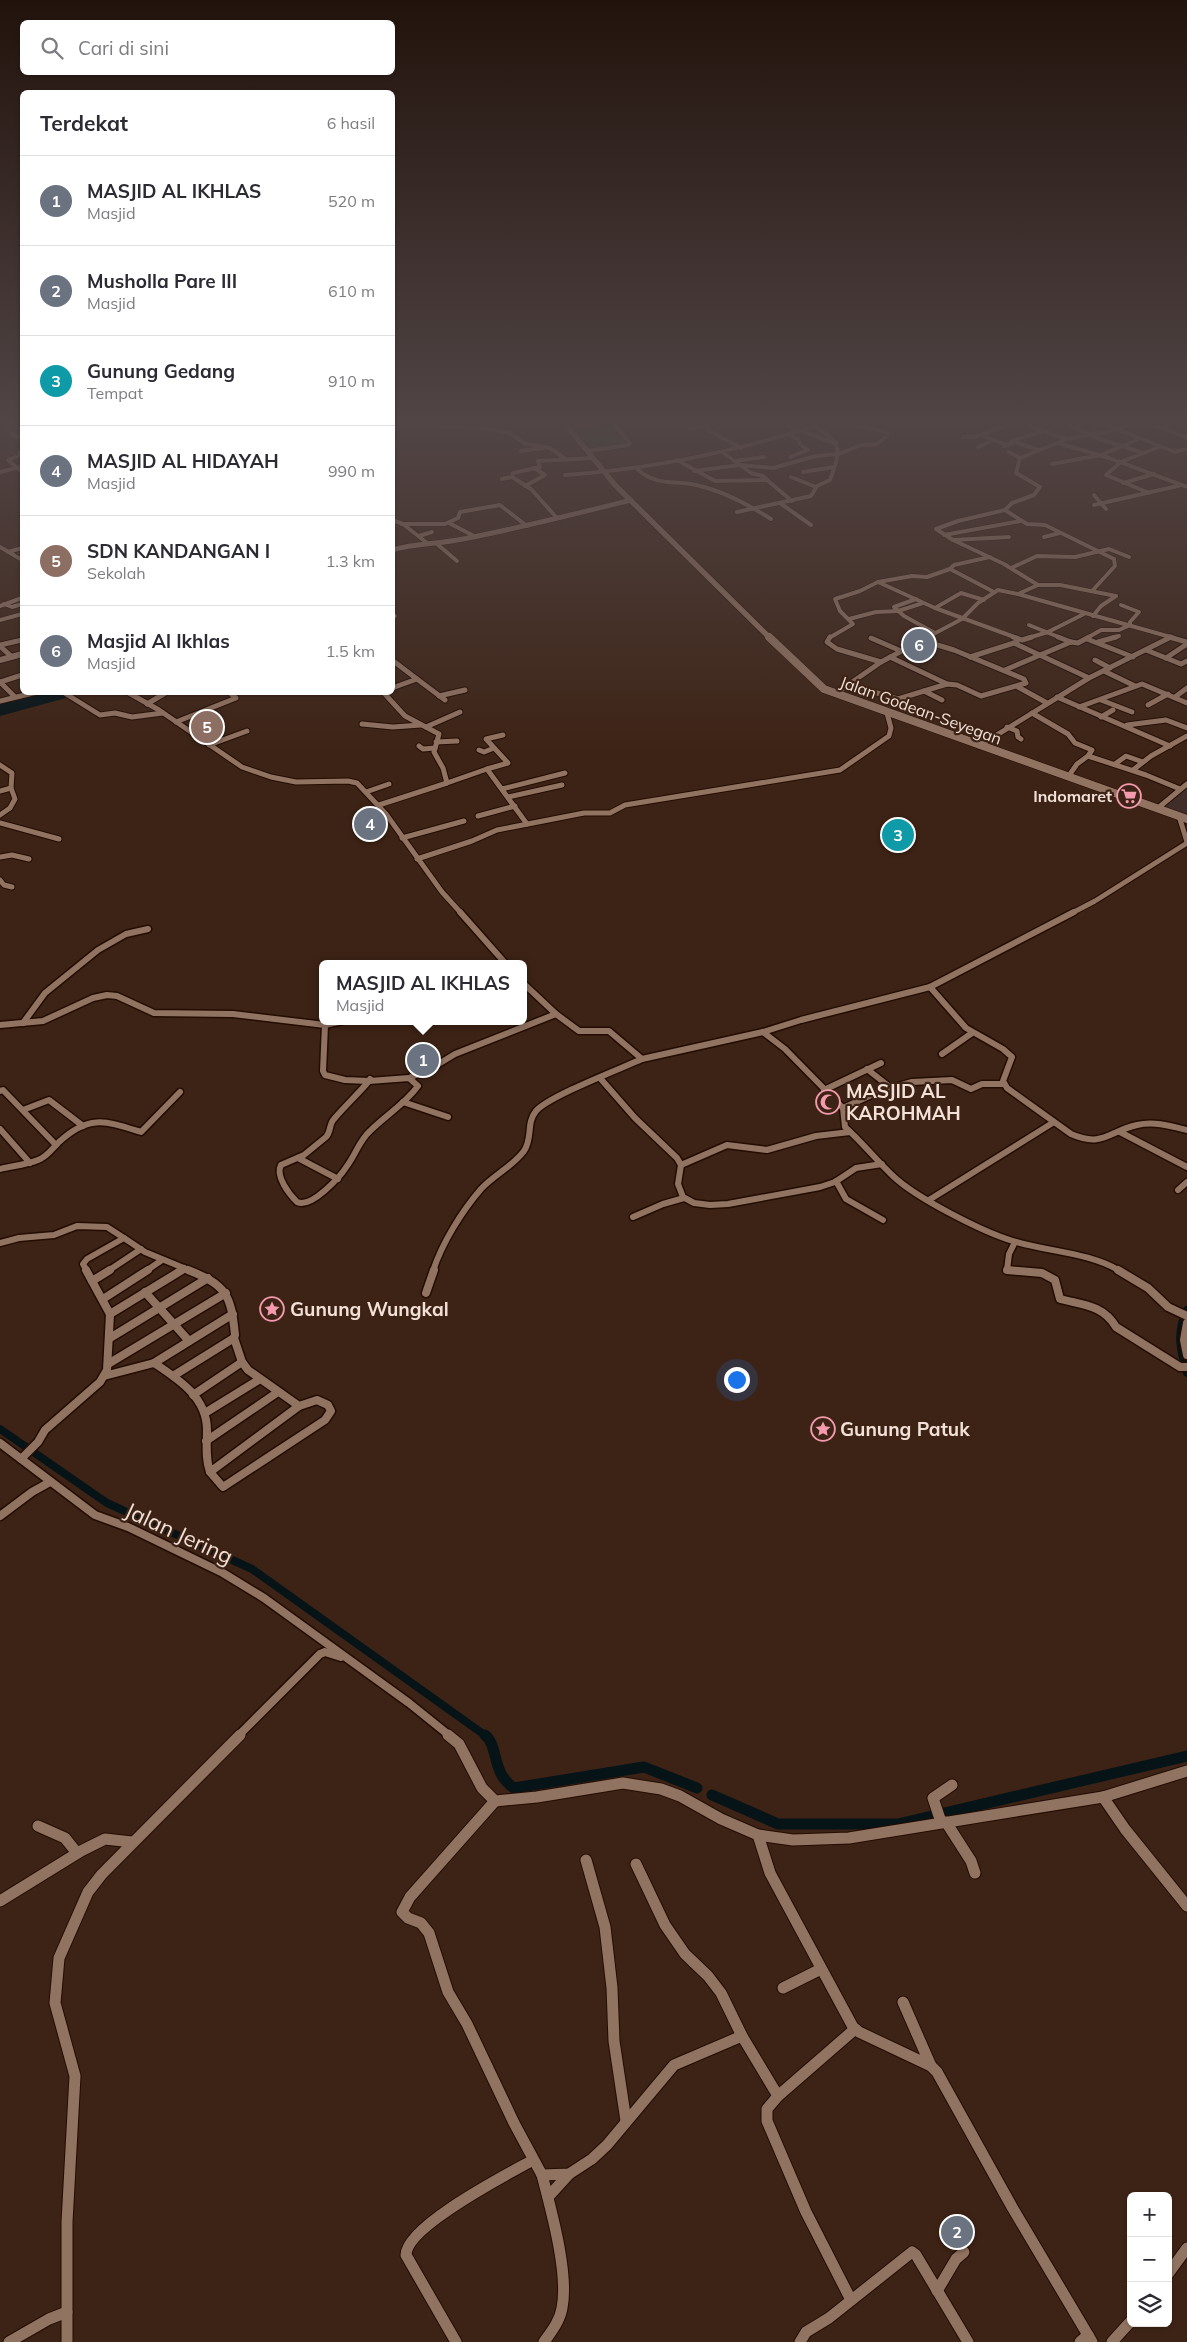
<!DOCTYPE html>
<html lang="id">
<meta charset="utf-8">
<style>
:root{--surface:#fff;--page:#f2f2f3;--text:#2b2b33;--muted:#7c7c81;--line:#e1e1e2;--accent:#855d69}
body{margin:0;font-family:Mulish,sans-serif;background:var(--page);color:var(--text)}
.controls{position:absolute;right:15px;bottom:15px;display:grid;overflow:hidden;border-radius:8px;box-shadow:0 1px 4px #0004}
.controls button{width:45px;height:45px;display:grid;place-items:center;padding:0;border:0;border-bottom:1px solid var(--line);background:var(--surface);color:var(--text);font:25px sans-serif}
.you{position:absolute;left:736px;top:1379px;width:18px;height:18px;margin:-12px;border:4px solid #fff;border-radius:50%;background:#1a73e8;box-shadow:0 0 0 8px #1a73e833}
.badge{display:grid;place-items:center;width:32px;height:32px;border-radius:50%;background:var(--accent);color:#fff;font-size:16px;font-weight:700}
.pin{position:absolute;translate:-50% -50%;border:2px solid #fff;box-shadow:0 1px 5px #0006}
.popup{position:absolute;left:319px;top:960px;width:208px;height:65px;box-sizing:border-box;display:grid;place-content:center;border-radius:8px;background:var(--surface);filter:drop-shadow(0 1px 4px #0005);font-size:16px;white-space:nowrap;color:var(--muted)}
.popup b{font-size:19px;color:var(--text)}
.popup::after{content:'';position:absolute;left:50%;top:100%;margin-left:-10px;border:10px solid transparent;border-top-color:var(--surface)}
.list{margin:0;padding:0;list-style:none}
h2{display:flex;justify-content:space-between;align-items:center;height:65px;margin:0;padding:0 20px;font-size:21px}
h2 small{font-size:16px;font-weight:400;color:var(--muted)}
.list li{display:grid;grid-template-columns:32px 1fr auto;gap:15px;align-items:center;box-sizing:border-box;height:90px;padding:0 20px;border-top:1px solid var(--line)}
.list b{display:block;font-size:19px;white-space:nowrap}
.list p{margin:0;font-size:16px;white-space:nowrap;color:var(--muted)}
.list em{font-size:16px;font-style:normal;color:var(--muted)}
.icon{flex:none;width:28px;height:28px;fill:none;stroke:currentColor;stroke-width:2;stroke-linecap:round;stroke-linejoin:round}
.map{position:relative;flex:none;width:1187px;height:2342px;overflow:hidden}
.search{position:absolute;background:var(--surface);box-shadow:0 1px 4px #0004;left:20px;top:20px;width:375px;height:55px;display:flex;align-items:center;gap:12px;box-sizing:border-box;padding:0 18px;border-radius:8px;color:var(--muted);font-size:19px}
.panel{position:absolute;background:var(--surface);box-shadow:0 1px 4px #0004;left:20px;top:90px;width:375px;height:605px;border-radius:8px}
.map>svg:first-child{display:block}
</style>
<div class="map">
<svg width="1187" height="2342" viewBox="0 0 1187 2342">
<rect width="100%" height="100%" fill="#3d2315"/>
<path fill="#402c28" d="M1187,784V814L1164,806Z"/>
<path fill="#184b31" d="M612,426L631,446L591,450L573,430Z"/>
<path fill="#061317" d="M36,694H64L66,698L0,716V702Z"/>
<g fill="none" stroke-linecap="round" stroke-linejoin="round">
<g stroke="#061317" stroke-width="8">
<path d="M1187,1310C1176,1332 1180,1350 1187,1373"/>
<path d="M0,1429L107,1503L252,1569L486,1736"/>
</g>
<g stroke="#061317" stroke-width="11">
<path d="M485,1735C499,1746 491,1773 514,1788L644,1767L697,1788"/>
<path d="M712,1795L778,1824H898L1187,1756"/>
</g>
<g stroke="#230c01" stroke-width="5">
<g id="minor-far4">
<path d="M6,426L15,437H22"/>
<path d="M440,426L480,428L510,433L524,443L550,448L567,460"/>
<path d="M706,426L710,431L741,448"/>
<path d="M788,426L837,444"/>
<path d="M858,426L887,432"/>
<path d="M1029,426L1067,439"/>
<path d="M1069,426L1099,439L1144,453"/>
<path d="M1109,426L1175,452L1187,449"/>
<path d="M1156,426L1187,438"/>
<path d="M689,429L705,426"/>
<path d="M1092,434L1067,439L1020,458L1016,473L1040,487L1034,495L1012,503L1005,510L958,521L936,529L953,540L1004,564L1038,585L1018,594L1174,638"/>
<path d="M789,435L798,439L800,444L808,450L790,457"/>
<path d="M981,435L1007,445"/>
<path d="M963,437H975L1006,426"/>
<path d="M1015,442L1011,441L1044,431"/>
<path d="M1058,443L1109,458L1187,487"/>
<path d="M1004,446L1015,442L1039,450"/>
<path d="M978,447L994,440"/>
<path d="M521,451L543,448"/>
<path d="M587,451L628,445L630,443L615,426"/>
<path d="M19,452L21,455L8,460L22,472"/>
<path d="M722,452L751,473L763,476L767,480"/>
<path d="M1009,452L1020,458"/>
<path d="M677,460L715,481L767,480L792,501"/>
<path d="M734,461L764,457"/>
<path d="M1052,464L1101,455L1139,439"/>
<path d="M637,469C659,488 674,479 700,486C725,492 749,505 771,519"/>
<path d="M694,471L740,465L773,468L816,456L839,454L861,445L877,444L887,436V432"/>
<path d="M0,472L20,467"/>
<path d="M803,472L834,467"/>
<path d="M565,475C651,469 733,452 815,426"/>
<path d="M791,477L816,487"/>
<path d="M502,479L512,477"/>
<path d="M1123,483L1154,474"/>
<path d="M525,486L545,475L534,468"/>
<path d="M1149,493L1106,475L1121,462L1159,447"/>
<path d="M1094,495L1106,509"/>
<path d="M780,503L811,525"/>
<path d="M1094,505L1182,485"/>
<path d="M1005,510L1027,524L1045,525L1114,559L1115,566L1092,591"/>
<path d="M737,512L811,496L817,486L830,480C841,450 843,442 813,426"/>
<path d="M557,518L531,489L512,477L513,473L540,467L538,461L593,458"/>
<path d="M392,520L403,524L427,543"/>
<path d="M449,523L474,536"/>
<path d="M402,524H445L458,518L460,512L500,505L527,526"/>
<path d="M944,535L1021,521"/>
<path d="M419,536L432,532"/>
<path d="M1044,537L1060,533"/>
<path d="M953,540L1009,537"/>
<path d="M437,544L457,561"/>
<path d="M0,547L22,560"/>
<path d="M8,552L22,548"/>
<path d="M990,557L954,565L950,569L994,592"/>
<path d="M1011,568L1037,556L1075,557L1109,549L1129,557"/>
<path d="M878,582L935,608L1017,638"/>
<path d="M1038,585H1060L1116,596"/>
<path d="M916,599L894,607L904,616L935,633"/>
<path d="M4,604L12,607L22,604"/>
<path d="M0,606L22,598"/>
<path d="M935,608L961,593L984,600"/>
<path d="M898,611L923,603"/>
<path d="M392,615L395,616L392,618"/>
<path d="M1093,616L1101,606L1116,596"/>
<path d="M849,619L876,612L899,611"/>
<path d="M0,620L22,614"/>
<path d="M1029,625L1061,638"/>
<path d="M829,638L853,624L840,611L835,599L860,591L878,582L912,576L927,577L950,569"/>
<path d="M926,638L962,619L978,603L998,590L1018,594"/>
<path d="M1028,638L1048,632L1084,614"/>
<path d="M1087,638L1101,630H1119L1130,625V622L1139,612L1121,605"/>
<path d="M1112,638L1119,636"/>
<path d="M1169,638L1171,637"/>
</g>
</g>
<g stroke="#230c01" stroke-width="7">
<g id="minor-far3">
<path d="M830,637L827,642L837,649L881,662"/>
<path d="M1013,637L1022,640L1032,637"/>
<path d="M1058,637L1071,642"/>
<path d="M1169,637L1187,642"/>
<path d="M871,638L901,651"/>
<path d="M1087,639L1133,657"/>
<path d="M1098,642L1116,637"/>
<path d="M1014,643L1089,678"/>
<path d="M0,645L22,640"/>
<path d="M0,646L12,657"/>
<path d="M1146,650L1181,664L1187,661"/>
<path d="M890,657L947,684"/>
<path d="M970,657L1017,642"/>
<path d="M1166,658L1187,644"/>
<path d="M392,660L417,679L392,688"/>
<path d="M1095,660L1110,668"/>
<path d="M1005,670L1071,642L1078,643L1089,637"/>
<path d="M1104,671L1135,686"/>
<path d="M417,679L445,700"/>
<path d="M0,682L22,675"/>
<path d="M0,682L14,696"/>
<path d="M849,685L898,699L947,684L957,685L981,696L1026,683L1024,679L954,650L921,640"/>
<path d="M1018,687L1047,703"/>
<path d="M924,691L942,700"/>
<path d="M63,692L100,715L115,713L132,717L163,713"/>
<path d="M127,692L159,710L242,767L271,777L296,782L348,781L357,783L386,814L442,892L461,913"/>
<path d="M835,694L881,662L928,637"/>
<path d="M439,696L465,690"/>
<path d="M1057,697L1170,746"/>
<path d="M1175,697L1187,688"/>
<path d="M1101,700L1132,712"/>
<path d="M0,701L37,692"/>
<path d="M147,704L167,692"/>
<path d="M1148,705L1168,694"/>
<path d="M1079,707L1142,684L1187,703"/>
<path d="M1032,713L1068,734L1075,743L1092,750L1088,756L1146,775L1180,789"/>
<path d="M1101,717L1113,710"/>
<path d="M176,722L236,698L229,692"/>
<path d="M362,724L393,727L421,725"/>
<path d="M1127,725L1166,720L1187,728"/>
<path d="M426,727L460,712"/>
<path d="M1007,727L1017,731L1018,737L1021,739"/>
<path d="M436,742L457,741"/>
<path d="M209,745L247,731"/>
<path d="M419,746L423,749L435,748"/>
<path d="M979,746L1089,678L1171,637"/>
<path d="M479,750L484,752L494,748"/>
<path d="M1115,764L1126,756L1143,762"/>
<path d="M0,765L12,773L11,788L15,799L10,808L0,815"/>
<path d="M487,769L508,763L486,739L503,735"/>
<path d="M1133,770L1151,756L1187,736"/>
<path d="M1068,777L1077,764L1088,756"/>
<path d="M447,783L487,769L527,824"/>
<path d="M502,789L565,773"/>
<path d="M0,791L11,788"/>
<path d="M366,792L389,784"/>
<path d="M508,797L562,785"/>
<path d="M379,805L447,783L443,768L434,752L439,734L405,716L383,692"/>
<path d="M1158,808L1187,784"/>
<path d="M478,816L515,806"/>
<path d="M1179,816L1187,842"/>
<path d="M0,823L59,839"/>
<path d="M402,838L464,821"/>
<path d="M0,857L12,855L29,859"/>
<path d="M417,859L472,841L497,830L584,813H610L625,805L840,770L889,736L891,728L887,713"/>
<path d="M0,880L4,885L12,887"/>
<path d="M1072,913L1095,901L1187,843"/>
</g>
</g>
<g stroke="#230c01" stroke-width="9">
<g id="minor-far2">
<path d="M460,912L506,964"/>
<path d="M523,983L556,1014L579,1031H609L642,1059L763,1032L801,1020L930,987L1074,912"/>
<path d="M930,987L966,1028L1003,1049L1012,1057L1003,1081L1007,1088L1071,1134C1103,1148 1109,1131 1137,1125C1154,1121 1171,1126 1187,1130"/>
<path d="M23,1023L45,993L98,950L126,934L148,929"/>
<path d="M0,1025L43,1021L93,998L107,995L117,996L154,1013L233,1014L325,1025L343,1021"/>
<path d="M325,1025L323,1071L325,1075L345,1080L369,1081"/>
<path d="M763,1032L785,1049L843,1108L845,1127C862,1142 876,1160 893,1176C916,1198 983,1232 1013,1241C1048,1252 1088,1252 1120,1271"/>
<path d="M942,1054L972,1033"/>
<path d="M867,1069L891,1088"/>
<path d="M409,1078L418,1086C405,1104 386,1115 370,1131C359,1141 356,1154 347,1166C340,1177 311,1209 297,1202C289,1194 275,1176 281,1165L304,1155L326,1137C331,1132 329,1124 334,1119C345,1106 358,1094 369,1081Z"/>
<path d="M409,1078L432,1068L455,1054L556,1014"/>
<path d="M600,1078L635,1118L677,1158L681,1165L678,1184L683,1197L694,1203L710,1205L728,1204L820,1187L835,1182L856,1168L882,1164"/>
<path d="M369,1081L370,1079"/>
<path d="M824,1090L881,1063"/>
<path d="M0,1091L3,1090L56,1145"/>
<path d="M403,1102L448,1117"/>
<path d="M843,1108L878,1092L912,1082L952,1080L971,1089L982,1084H1003"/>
<path d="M23,1110L49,1100L83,1126"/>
<path d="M0,1129L30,1163"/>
<path d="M1120,1132L1187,1167"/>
<path d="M298,1158L338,1179"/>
<path d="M681,1165L727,1145L767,1150L816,1136L850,1132"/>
<path d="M0,1169C12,1166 26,1165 38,1160C46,1158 53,1148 59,1142C89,1114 106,1121 141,1132L180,1092"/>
<path d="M836,1181L846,1199L883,1220"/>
<path d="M1178,1190L1187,1182"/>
<path d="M929,1200L1054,1122"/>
<path d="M633,1217L663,1204L684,1198"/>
<path d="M1015,1242L1009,1254L1007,1270L1016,1271"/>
<path d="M0,1243L19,1238L54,1235L77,1226L107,1227L124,1238"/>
<path d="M87,1271L83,1264L87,1259L124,1238L145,1252L191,1271"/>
<path d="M108,1271L141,1249"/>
<path d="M146,1271L162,1260"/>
<path d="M180,1271L184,1268"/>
<path d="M433,1271C442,1243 462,1211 481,1189C494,1175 513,1166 524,1151C533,1138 526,1123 536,1111C549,1096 620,1069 642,1059"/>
</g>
</g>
<g stroke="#230c01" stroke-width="11">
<g id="minor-far1">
<path d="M1007,1270L1042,1273L1055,1280L1060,1299C1083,1305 1103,1305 1116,1327L1180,1367H1187"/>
<path d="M1118,1270L1148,1288L1168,1307L1187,1316"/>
<path d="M92,1281L110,1270"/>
<path d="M145,1292L189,1341"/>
<path d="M426,1293L434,1270"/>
<path d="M103,1299L148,1270"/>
<path d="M110,1314L182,1270"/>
<path d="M1187,1323L1184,1340L1187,1355"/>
<path d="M110,1338L208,1278"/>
<path d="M154,1363L233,1314"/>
<path d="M108,1364L226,1293"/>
<path d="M104,1376L154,1363C178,1379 207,1397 207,1430C207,1444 205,1458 210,1472L299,1406"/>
<path d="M173,1376L234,1338L235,1335C231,1294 226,1285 188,1270"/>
<path d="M193,1395L242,1362"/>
<path d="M205,1413L260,1379"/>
<path d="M206,1441L278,1392"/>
<path d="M0,1443L95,1515L128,1527L223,1573L264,1598L409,1703L450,1736"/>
<path d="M21,1459L38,1442L45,1430L100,1382L107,1370L110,1314L86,1270"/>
<path d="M210,1472L223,1487L325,1420L331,1411L328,1405L317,1400L299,1406L248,1370L242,1362L234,1338"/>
<path d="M0,1516L32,1492L50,1482"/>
<path d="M238,1736L320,1654L325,1652L341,1657"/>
</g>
</g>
<g stroke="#230c01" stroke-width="13">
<g id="minor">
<path d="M448,1735L459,1744L482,1788L495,1801L537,1797L623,1783L661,1789L680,1796L721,1819L758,1835L793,1840L849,1838L1103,1797L1187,1771"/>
<path d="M1103,1797L1125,1829L1187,1906"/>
<path d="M495,1801L410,1897L402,1912L408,1918L421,1923L429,1933L448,1992L467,2024L514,2123L542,2175L569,2174L592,2159L607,2145L674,2065L742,2036L778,2096"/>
<path d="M941,1822L933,1798L952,1785"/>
<path d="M946,1822L971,1861L975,1873"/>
<path d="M38,1826L65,1838L77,1853"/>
<path d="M758,1835L770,1873L853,2027L859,2032L931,2066L937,2072L1012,2207L1088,2335"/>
<path d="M586,1860L605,1927L612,1988L614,2041L626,2121"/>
<path d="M636,1864L665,1925L685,1954L708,1976L721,1993L742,2036"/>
<path d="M0,1901L81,1851L105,1839L132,1842"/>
<path d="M783,1988L821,1969"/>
<path d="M903,2002L931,2066"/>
<path d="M542,2175C551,2210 569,2273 562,2308C560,2321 551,2332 544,2342"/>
<path d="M548,2197L569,2174"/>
<path d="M1168,2274L1187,2248"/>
<path d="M937,2291L956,2259L964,2252"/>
<path d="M851,2300L806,2212L767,2121V2109L778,2096L855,2029"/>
<path d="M9,2342L49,2319L67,2312"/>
<path d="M67,2342V2222L75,2076L55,2003L59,1958L88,1892L102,1874L240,1735"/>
<path d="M456,2342L406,2255C406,2226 508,2174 533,2160"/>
<path d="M800,2342L806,2332L829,2318L912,2252L916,2255L968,2342"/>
<path d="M1080,2342L1088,2335L1092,2342"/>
<path d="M1112,2342L1131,2321"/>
</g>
</g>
<g stroke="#230c01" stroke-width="6">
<g id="tertiary-far1">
<path d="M1092,434L1108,432L1126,426"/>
<path d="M392,550C415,543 440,544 463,539C520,528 575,514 631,500"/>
</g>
</g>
<g stroke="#230c01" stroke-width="8">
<path id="tertiary" d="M0,660L22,654"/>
</g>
<g stroke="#230c01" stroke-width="7">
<path id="secondary-far1" d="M567,426L615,485L770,638"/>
</g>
<g stroke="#230c01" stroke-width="9">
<path id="secondary" d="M769,637L824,689L1187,819"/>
</g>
<use href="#minor-far4" stroke="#917362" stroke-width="4"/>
<use href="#minor-far3" stroke="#917362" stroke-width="5"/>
<use href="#minor-far2" stroke="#917362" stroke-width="6"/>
<use href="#minor-far1" stroke="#917362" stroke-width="8"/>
<use href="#minor" stroke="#917362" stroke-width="11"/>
<use href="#tertiary-far1" stroke="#917362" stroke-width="5"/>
<use href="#tertiary" stroke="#917362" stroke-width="6"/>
<use href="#secondary-far1" stroke="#917362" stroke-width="5.5"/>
<use href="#secondary" stroke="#917362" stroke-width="8"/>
</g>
<linearGradient id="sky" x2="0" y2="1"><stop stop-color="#22130c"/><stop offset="0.56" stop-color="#514546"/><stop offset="1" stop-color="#514546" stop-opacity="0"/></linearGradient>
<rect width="1187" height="754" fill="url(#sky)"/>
<defs>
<g id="supermarket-ring" transform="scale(1.25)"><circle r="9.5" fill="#3d2315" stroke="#f39aac" stroke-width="1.5"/><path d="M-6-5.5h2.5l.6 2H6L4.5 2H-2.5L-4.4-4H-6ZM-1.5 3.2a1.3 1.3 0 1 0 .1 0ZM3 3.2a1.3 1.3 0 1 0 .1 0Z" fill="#f39aac"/></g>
<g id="mosque-ring" transform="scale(1.25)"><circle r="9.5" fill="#3d2315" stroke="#f39aac" stroke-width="1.5"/><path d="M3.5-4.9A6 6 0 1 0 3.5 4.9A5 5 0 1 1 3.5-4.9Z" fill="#f39aac"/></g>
<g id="sight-ring" transform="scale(1.25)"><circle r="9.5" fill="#3d2315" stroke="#f39aac" stroke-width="1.5"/><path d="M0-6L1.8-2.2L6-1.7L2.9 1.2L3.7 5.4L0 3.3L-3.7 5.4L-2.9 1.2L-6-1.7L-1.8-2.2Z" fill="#f39aac"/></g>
</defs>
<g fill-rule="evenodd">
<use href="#supermarket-ring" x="1129" y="796"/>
<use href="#mosque-ring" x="828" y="1102"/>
<use href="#sight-ring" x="272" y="1309"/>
<use href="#sight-ring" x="823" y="1429"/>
</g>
<g text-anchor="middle" stroke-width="4.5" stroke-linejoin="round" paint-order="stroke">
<g font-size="16" fill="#f3e1d8" stroke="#3d2315">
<text transform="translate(921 710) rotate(20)" y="6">Jalan Godean-Seyegan</text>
</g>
<g font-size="16" font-weight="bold" fill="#f3e1d8" stroke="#3d2315" text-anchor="end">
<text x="1112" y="802">Indomaret</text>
</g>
<g font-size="19" font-weight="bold" fill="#f3e1d8" stroke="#3d2315" text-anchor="start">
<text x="846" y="1098">MASJID AL<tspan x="846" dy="22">KAROHMAH</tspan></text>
<text x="290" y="1316">Gunung Wungkal</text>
<text x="840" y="1436">Gunung Patuk</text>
</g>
<g font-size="22" fill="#f3e1d8" stroke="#3d2315">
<text transform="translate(179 1533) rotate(25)" y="8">Jalan Jering</text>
</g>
</g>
</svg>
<div class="controls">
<button>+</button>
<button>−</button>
<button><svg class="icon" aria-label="layers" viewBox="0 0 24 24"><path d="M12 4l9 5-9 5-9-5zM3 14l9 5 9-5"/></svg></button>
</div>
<div class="you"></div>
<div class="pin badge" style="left:423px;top:1060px;background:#6b7280">1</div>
<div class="popup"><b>MASJID AL IKHLAS</b>Masjid</div>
<div class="pin badge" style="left:957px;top:2232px;background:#6b7280">2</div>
<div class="pin badge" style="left:898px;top:835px;background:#0f9aa8">3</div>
<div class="pin badge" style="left:370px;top:824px;background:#6b7280">4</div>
<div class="pin badge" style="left:207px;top:727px;background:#8d6e63">5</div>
<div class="pin badge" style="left:919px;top:645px;background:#6b7280">6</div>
<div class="search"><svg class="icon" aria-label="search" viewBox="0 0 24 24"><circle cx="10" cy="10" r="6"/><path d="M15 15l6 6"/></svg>Cari di sini</div>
<section class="panel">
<h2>Terdekat<small>6 hasil</small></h2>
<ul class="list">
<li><span class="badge" style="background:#6b7280">1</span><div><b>MASJID AL IKHLAS</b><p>Masjid</p></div><em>520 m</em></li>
<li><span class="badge" style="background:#6b7280">2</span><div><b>Musholla Pare III</b><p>Masjid</p></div><em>610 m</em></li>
<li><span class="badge" style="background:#0f9aa8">3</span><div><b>Gunung Gedang</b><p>Tempat</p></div><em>910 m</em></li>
<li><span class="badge" style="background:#6b7280">4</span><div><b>MASJID AL HIDAYAH</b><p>Masjid</p></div><em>990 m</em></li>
<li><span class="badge" style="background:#8d6e63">5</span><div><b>SDN KANDANGAN I</b><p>Sekolah</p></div><em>1.3 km</em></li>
<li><span class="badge" style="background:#6b7280">6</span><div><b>Masjid Al Ikhlas</b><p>Masjid</p></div><em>1.5 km</em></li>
</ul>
</section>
</div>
